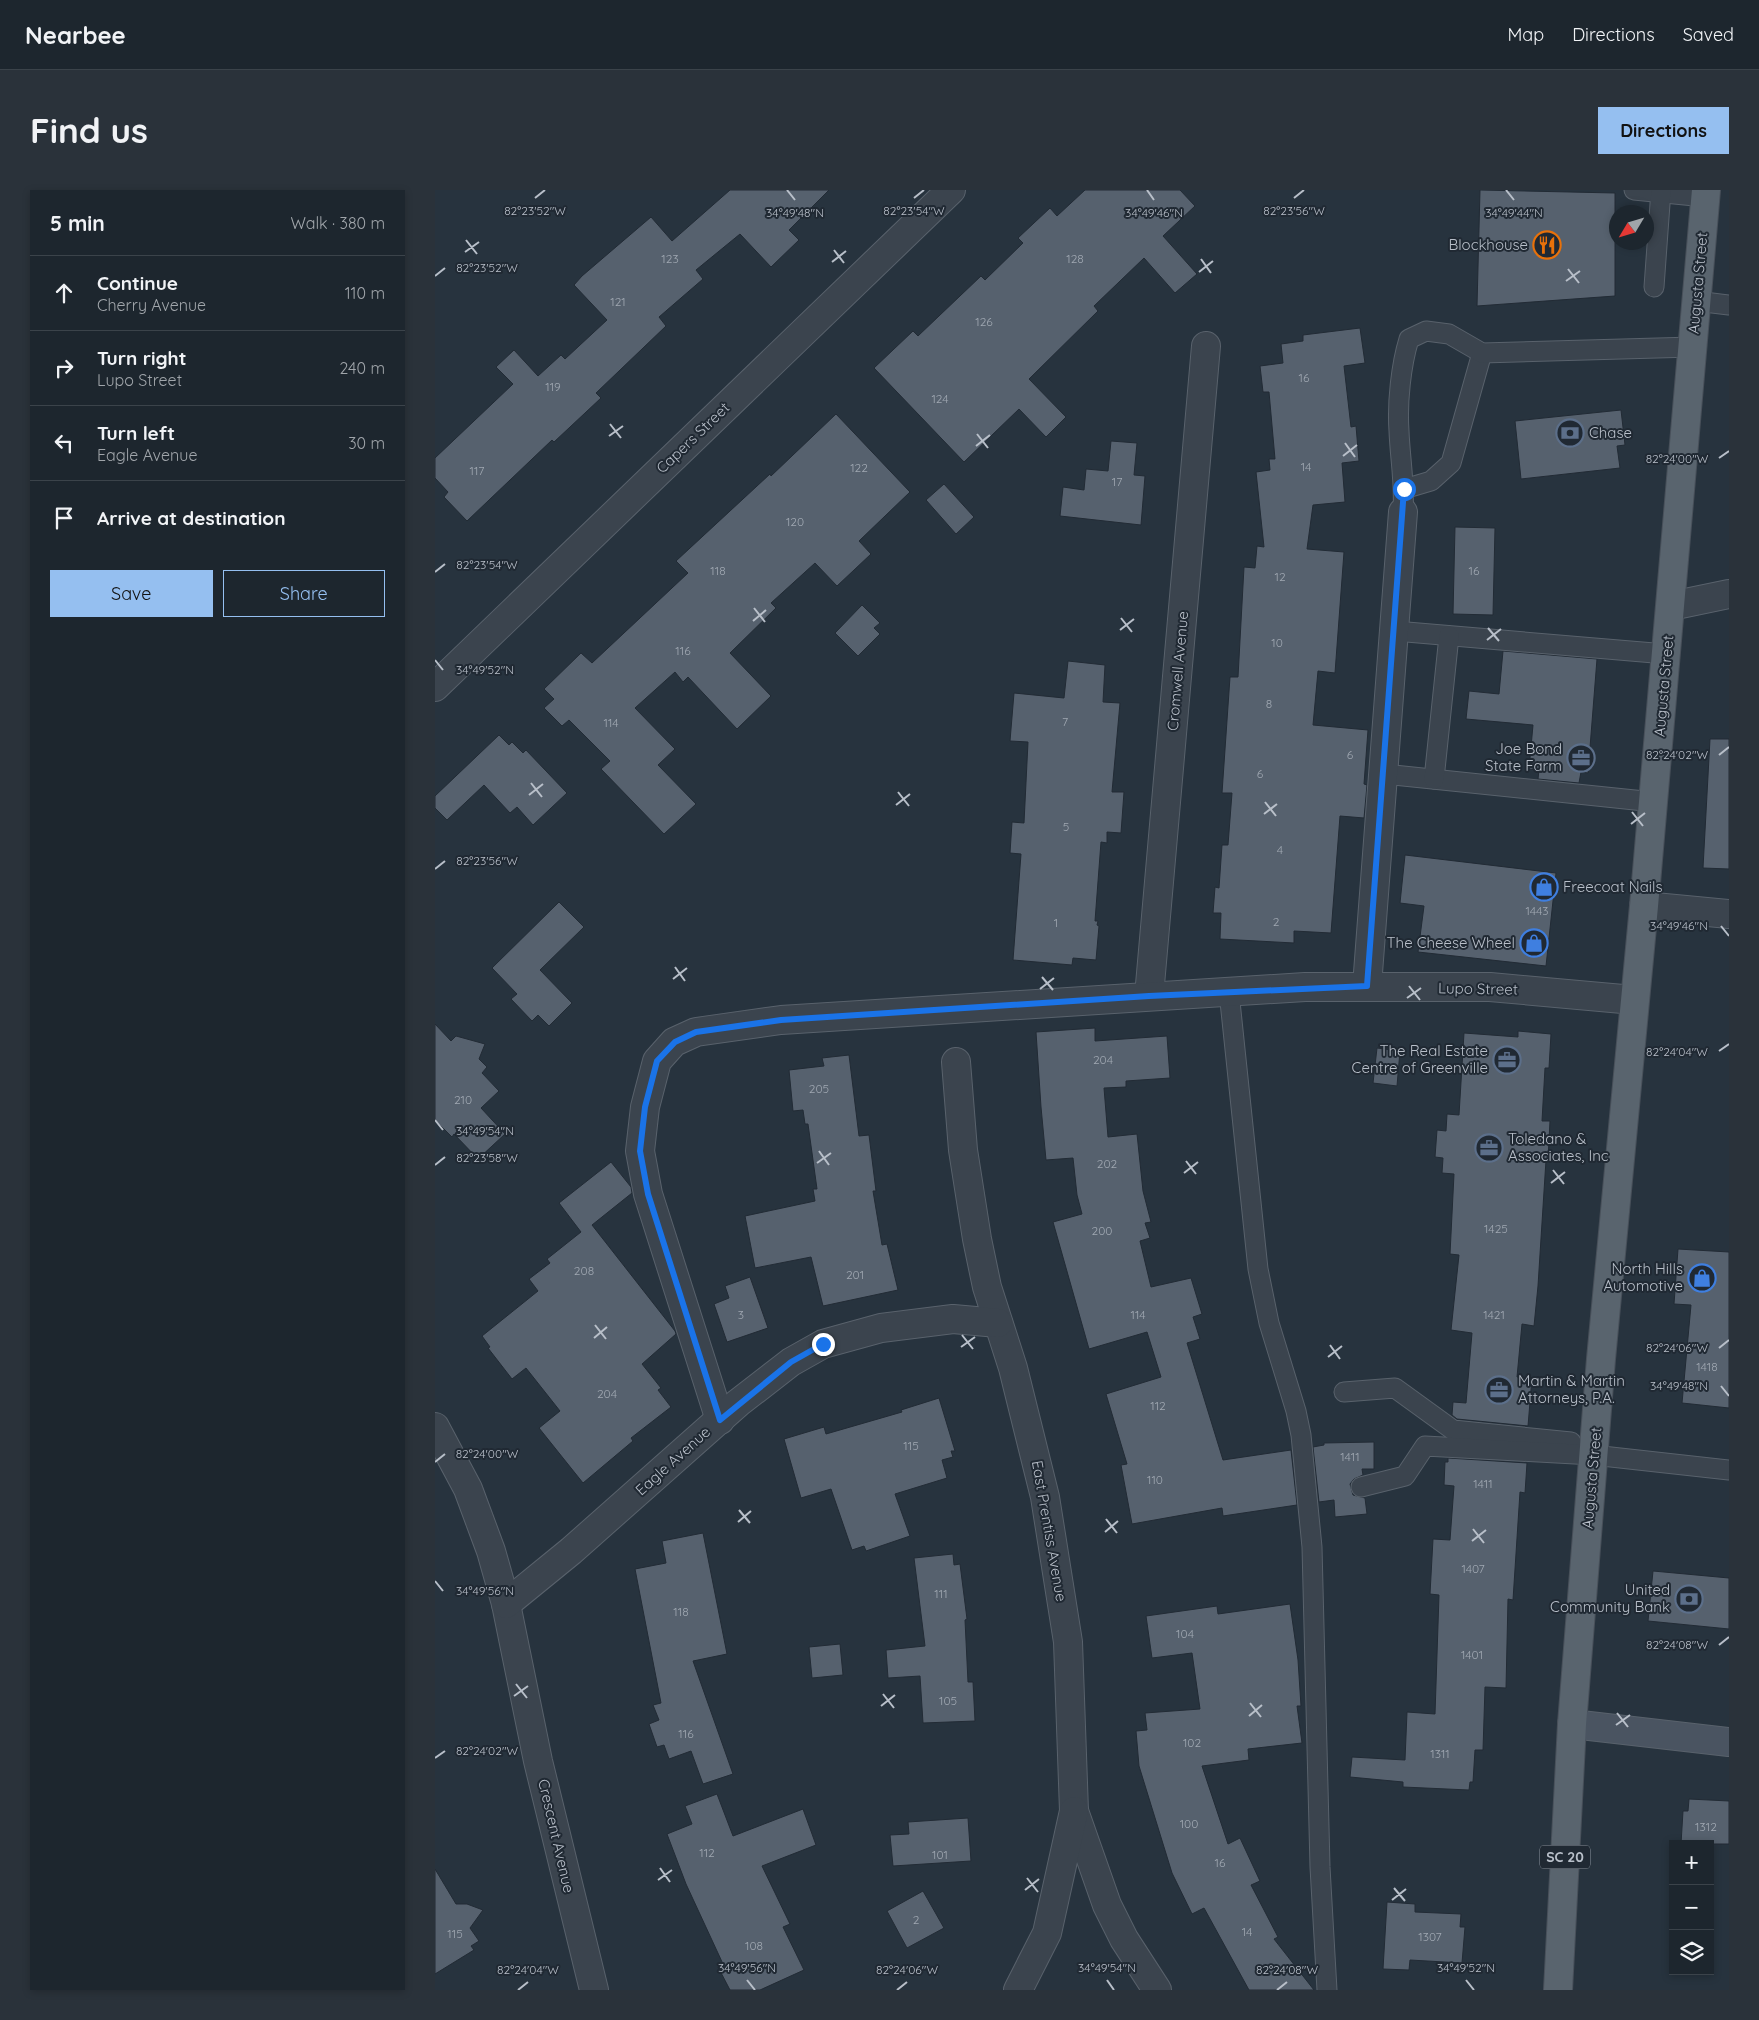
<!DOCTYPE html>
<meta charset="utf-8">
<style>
:root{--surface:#1d262e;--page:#2a323a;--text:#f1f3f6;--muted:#a0a5aa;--line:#3b434a;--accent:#95bff0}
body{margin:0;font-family:Quicksand,sans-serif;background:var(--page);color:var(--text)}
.controls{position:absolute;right:15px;bottom:15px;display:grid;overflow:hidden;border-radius:0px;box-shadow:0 2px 8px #0003}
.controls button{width:45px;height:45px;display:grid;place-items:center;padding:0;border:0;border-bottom:1px solid var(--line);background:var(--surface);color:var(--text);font:25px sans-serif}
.compass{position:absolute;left:1174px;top:15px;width:45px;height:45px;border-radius:50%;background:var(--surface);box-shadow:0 2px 8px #0003;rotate:232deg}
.stop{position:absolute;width:15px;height:15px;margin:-11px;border:4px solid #1a73e8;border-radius:50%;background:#fff}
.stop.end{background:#1a73e8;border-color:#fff;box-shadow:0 1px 5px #0008}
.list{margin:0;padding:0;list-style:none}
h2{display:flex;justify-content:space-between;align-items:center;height:65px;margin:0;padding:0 20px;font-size:21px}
h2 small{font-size:16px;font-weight:400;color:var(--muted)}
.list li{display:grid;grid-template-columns:32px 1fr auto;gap:15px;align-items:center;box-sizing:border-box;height:75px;padding:0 20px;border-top:1px solid var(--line)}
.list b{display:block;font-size:19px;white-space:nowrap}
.list p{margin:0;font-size:16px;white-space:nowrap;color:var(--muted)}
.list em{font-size:16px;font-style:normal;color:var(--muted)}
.actions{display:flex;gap:10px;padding:15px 20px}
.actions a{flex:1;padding:11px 0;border:1px solid var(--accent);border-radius:0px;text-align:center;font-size:18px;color:var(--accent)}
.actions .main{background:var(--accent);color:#111}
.icon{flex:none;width:28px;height:28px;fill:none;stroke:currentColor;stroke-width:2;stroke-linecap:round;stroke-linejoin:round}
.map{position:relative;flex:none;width:1294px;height:1800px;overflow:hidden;border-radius:0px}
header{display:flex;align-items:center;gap:30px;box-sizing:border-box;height:70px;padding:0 25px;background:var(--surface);border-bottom:1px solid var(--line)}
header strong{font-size:24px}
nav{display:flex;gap:28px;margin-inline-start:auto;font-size:18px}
.intro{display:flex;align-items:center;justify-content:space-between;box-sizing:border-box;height:120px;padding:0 30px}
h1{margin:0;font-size:35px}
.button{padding:12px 22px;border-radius:0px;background:var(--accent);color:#111;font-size:18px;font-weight:700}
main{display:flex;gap:30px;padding:0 30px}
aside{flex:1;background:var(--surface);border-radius:0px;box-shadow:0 2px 8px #0003}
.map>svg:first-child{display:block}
</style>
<header>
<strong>Nearbee</strong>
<nav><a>Map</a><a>Directions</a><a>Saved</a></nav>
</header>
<div class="intro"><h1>Find us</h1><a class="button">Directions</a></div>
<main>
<aside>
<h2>5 min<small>Walk · 380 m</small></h2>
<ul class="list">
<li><svg class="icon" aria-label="ahead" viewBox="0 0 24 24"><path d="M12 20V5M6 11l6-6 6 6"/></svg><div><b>Continue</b><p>Cherry Avenue</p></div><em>110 m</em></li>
<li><svg class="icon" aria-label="right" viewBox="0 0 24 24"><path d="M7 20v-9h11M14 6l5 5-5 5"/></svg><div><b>Turn right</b><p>Lupo Street</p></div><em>240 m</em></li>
<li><svg class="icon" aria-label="left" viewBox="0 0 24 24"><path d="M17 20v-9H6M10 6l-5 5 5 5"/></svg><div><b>Turn left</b><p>Eagle Avenue</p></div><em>30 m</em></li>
<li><svg class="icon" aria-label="arrive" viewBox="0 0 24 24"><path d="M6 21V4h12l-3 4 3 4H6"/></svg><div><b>Arrive at destination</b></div></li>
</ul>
<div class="actions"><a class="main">Save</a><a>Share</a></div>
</aside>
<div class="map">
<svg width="1294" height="1800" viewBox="0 0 1294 1800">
<rect width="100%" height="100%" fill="#27333e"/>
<g fill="#56616e" stroke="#222b35">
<path d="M295,0H394L354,40L364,50L336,77L305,44L261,80L268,89L224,127L231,136L161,203L166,208L119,252L117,250L32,331L9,307L13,302L0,288V268L78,194L61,177L79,160L103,186L126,165L130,169L172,130L139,95L147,86L216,27L237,51Z"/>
<path d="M650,0H745L760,16L728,46L762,84L740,103L709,68L659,116L663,121L594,189L631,227L611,247L584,219L529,272L439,178L478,141L483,146L546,86L550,90L588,53L583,48L615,18L622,26Z"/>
<path d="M1045,0L1180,3V106L1042,116Z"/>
<path d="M925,138L930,173L909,176L916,237L921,236L924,271L907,273L910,312L878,315L872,359L909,362L900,483L883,481L878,535L933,540L929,594L932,595L929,628L905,626L896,743L859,741V753L785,749L786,723H778L780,697L784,698L787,655H793L797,603H787L795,487H803L809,377L820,378L822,356L829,357L821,282L835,280L834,269H840L834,202H828L825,176L848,173L846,154L868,151V145Z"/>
<path d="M1186,220L1190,255L1182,256L1185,278L1086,289L1080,231Z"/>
<path d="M401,224L475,302L424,351L436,364L402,396L380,373L336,413L341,418L295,463L336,506L302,539L253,487L248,492L240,482L200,518L240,559L223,575L261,614L229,644L166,579L175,571L134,530L127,536L109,518L119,509L109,499L146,463L157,473L253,383L241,371L335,284L336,286Z"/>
<path d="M676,251L702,253L699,285L710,286L706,335L625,326L628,297L649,300L651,279L673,281Z"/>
<path d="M509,294L539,327L521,344L491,310Z"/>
<path d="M1020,337L1060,338L1058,425L1018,424Z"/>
<path d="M427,415L445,433L439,438L445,444L423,466L400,443Z"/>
<path d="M1068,461L1162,469L1153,583L1146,582L1144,593L1103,589L1104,580L1094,579L1098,535L1031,529L1034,501L1064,504Z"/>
<path d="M633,471L670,475L668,512L685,513L677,602H689L686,643L672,642V653L666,652L660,731H663L662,735L664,736L661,770L638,768L637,775L578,770L586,664L575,663L577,632L589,633L593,552L575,551L579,503L629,508Z"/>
<path d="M64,545L74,555L77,552L88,563L91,560L132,603L98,635L82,617L75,623L49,595L12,630L0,618V606Z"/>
<path d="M1275,549H1294V679L1268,678Z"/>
<path d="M970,665L1121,683L1111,776L983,762L989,716L965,713Z"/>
<path d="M124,712L149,737L105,780L137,813L114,836L103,825L97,831L76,809L82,804L57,778Z"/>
<path d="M0,834L16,851L21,846L50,854L44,869L52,877L47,883L64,901L46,918L70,944L43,969L19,944L17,947L0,930Z"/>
<path d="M660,838V851L732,846L735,888L691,891V897L669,898L673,947L702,944L708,1001L716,1032L710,1033L715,1048L705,1051L716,1097L756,1088L767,1124L758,1127L765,1149L752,1153L788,1270L856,1260L862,1315L788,1326L787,1318L697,1334L686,1275L692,1274L671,1204L726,1187L712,1142L654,1159L618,1032L647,1024L642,1005L638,968L611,970L606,917L601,842Z"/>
<path d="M1083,841L1116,844L1114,878H1110L1107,931H1115L1113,970H1111L1103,1096L1099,1136L1087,1134L1082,1187L1097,1188L1093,1236L1022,1229L1017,1225L1018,1212L1031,1213L1037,1143L1016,1140L1024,1065L1015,1064L1019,984L1007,983L1008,968L1000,967L1002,940L1011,941L1012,924L1024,925L1029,843L1083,847Z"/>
<path d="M942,858L965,861L962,896L938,893Z"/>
<path d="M414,865L424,946L434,945L441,1001H438L447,1055L452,1054L463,1100L388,1116L376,1067L320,1078L310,1026L380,1011L378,999H382L373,934H370L368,920L358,921L354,880L389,876L387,868Z"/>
<path d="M176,972L196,997L197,1003L157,1035L240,1141L241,1144L207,1174L226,1198L223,1200L236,1217L196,1248L198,1251L148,1293L104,1238L125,1221L91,1178L77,1189L53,1158L55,1157L47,1146L103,1101L94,1089L115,1073L112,1069L146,1042L124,1013Z"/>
<path d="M1243,1059L1294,1062V1218L1247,1213L1256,1115L1239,1114Z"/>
<path d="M315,1087L333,1138L292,1152L279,1114L294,1108L290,1096Z"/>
<path d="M504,1208L520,1261H516L518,1267L507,1270L512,1288L460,1304L475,1346L431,1361L429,1356L417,1360L396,1299L366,1308L349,1249L389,1237L391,1244L467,1222L466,1220Z"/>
<path d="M939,1252V1279H927L928,1285L919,1289L915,1294L918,1305L930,1308L932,1324L900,1327L899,1310L884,1312L878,1257L889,1255V1253Z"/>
<path d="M1013,1268L1092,1273L1090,1303L1085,1302L1078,1410L1073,1409L1071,1498L1050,1497L1048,1560H1040L1038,1592H1035L1034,1600L968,1597V1592L915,1587L917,1567L970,1570L972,1522L1000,1524L1004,1405L995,1404L998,1349L1015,1350L1019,1296L1009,1295L1010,1272H1013Z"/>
<path d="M268,1343L292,1464L258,1471L298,1584L268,1594L256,1561L234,1569L229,1555L222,1557L214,1534L224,1530L218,1515L226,1513L200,1379L231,1373L227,1351Z"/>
<path d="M518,1364L519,1375L525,1374L532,1429L530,1430L533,1492H538L540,1531L488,1533L485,1486L453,1488L451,1460L490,1456L479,1368Z"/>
<path d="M1218,1381L1294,1388V1439L1213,1431Z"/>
<path d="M855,1414L863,1470L866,1516H862L867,1553L813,1559L814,1570L767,1576L793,1654L805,1648L825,1691L816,1695L843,1747L839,1749L879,1800H814L769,1718L757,1724L737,1683L704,1576L701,1541L712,1540L710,1523L765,1519L757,1463L717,1468L711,1426L782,1416L783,1424Z"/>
<path d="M405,1454L408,1485L377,1488L374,1457Z"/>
<path d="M282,1604L298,1646L368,1619L381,1655L327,1676L355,1734L348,1737L369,1780L325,1800H295L283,1777L288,1774L251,1694L232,1644L257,1634L250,1616Z"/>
<path d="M1254,1609L1294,1611V1654H1246L1248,1621H1253Z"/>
<path d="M533,1628L536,1671L458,1676L455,1645L474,1644L473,1632Z"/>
<path d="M0,1679L21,1714H32L48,1720L35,1738L44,1751L36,1756L39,1760L0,1784Z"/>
<path d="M488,1701L509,1738L472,1758L452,1721Z"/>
<path d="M952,1712L980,1714V1722L1026,1724L1025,1737H1030L1027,1773L975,1770L974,1780L948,1779Z"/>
</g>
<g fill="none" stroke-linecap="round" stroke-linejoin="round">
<g stroke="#59626c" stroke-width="21">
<g id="lane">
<path d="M1199,0L1270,7"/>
<path d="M1219,97L1226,0"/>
<path d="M1261,111L1294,115"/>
<path d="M969,299L996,291L1016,273L1047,163"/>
<path d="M968,322C970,294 965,268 964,241C962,213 966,175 974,149L991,141L1014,144L1047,163L1258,157"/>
<path d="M960,441L1231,464"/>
<path d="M949,584L1219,612"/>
<path d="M999,589L1014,446"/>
<path d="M794,802L823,1079L834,1133L861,1221L866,1245L877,1357L885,1677L892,1800"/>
<path d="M909,1202L960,1198L1018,1240L1136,1252"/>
<path d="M926,1297L970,1286L990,1256L1158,1265L1294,1280"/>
</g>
</g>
<g stroke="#59626c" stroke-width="30">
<g id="street">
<path d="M1236,416L1294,404"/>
<path d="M0,497L516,0"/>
<path d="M1209,716L1294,724"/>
<path d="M932,796L968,322"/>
<path d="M714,806L771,156"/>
<path d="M521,872L528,960L542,1049L552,1097L578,1178L610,1307L633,1452L639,1621L672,1715L689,1749L722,1800"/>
<path d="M285,1230L213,1004L205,961L210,917L222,871L239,852L261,842L346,830L870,797H1055L1199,810"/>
<path d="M0,1237L33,1299L56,1361L71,1414L103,1571L159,1800"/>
<path d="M71,1414L136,1361L303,1213L356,1172L388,1154L446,1138L518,1129L563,1133"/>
<path d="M583,1800L612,1743L639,1621"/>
</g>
</g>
<g stroke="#59626c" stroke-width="30">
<path id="secondary" d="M1137,1534L1294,1552"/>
</g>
<g stroke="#48505a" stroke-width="30">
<path id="primary" d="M1123,1800L1137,1534L1166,1169L1209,716L1271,0"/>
</g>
<use href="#lane" stroke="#3b444e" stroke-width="19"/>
<use href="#street" stroke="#3b444e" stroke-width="28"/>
<use href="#secondary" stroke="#4a5461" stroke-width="28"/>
<use href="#primary" stroke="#59646e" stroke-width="28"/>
</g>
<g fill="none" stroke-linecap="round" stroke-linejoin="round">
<path stroke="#1a73e8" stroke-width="6" d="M388,1154L356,1172L285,1230L213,1004L205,961L210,917L222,871L240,852L261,842L346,830L714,806L932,796L969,299"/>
</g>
<path fill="none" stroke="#b8bfc9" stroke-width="2" d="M352,0L360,10M712,0L719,10M1071,0L1079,10M100,8L110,0M479,8L489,0M859,8L869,0M31,50L42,64M399,60L409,73M30,62L44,52M766,69L776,83M397,72L411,61M1133,79L1144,93M764,82L778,71M0,86L10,78M1131,91L1145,81M175,234L186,248M542,244L553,258M174,246L188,236M910,253L920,267M541,256L555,245M908,266L922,255M1284,268L1294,261M0,382L10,374M319,418L330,432M686,428L697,442M318,431L331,420M1053,438L1064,451M685,440L699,429M1052,450L1066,439M0,470L8,480M1284,565L1294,557M96,593L107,607M463,602L474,616M94,605L108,594M830,612L841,626M461,615L475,604M1197,622L1208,636M829,624L842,614M1196,634L1210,623M0,679L10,671M1286,736L1294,746M240,777L250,791M607,787L618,800M238,789L252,778M974,796L985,810M605,799L619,788M972,808L986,798M1284,861L1294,854M0,930L8,940M384,961L394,975M751,971L761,984M382,973L396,963M0,975L10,967M1118,980L1129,994M749,983L763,972M1116,993L1130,982M160,1135L171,1149M527,1145L538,1159M159,1148L172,1137M895,1155L905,1169M526,1157L540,1147M1284,1158L1294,1150M893,1167L907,1156M1286,1196L1294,1206M0,1272L10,1264M304,1320L315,1333M671,1329L682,1343M303,1332L316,1321M1038,1339L1049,1353M670,1342L683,1331M1037,1351L1051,1340M0,1391L8,1401M1284,1455L1294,1447M81,1494L92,1508M448,1504L459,1518M79,1506L93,1496M815,1513L826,1527M446,1516L460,1505M1182,1523L1193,1537M814,1526L827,1515M1181,1535L1195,1525M0,1568L10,1561M225,1678L235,1692M592,1688L603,1702M223,1690L237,1680M959,1698L970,1711M590,1700L604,1689M957,1710L971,1699M312,1790L320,1800M672,1790L679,1800M1031,1790L1039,1800M83,1800L93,1792M462,1800L472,1792M842,1800L852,1792"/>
<defs>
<g id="restaurant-ring" transform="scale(1.4375)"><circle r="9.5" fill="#202933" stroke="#e8710a" stroke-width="1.5"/><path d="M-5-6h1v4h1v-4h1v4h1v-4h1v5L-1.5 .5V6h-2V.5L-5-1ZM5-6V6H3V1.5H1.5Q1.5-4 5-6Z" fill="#e8710a"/></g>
<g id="bank-ring" transform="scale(1.4375)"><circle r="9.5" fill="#202933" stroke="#5c6f8a" stroke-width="1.5"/><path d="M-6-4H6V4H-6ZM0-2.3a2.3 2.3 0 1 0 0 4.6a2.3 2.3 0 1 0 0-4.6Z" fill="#5c6f8a"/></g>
<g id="office-ring" transform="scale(1.4375)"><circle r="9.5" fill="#202933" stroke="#5c6f8a" stroke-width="1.5"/><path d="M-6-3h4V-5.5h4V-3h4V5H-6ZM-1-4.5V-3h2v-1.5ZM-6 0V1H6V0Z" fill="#5c6f8a"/></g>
<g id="shop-ring" transform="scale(1.4375)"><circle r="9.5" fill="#202933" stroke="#3f7fe0" stroke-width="1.5"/><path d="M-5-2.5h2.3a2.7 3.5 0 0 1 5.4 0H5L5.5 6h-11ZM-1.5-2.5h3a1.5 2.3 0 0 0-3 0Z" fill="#3f7fe0"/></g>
</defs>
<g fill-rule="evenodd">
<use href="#restaurant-ring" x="1112" y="55"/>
<use href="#bank-ring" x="1135" y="243"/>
<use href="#office-ring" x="1146" y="568"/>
<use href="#shop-ring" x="1109" y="697"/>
<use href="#shop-ring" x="1099" y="753"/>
<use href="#office-ring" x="1072" y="870"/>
<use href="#office-ring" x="1054" y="958"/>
<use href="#shop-ring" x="1267" y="1088"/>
<use href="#office-ring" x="1064" y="1200"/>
<use href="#bank-ring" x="1254" y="1409"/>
</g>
<g text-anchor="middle" stroke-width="4" stroke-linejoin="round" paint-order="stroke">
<g font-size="12" fill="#a0a8b2">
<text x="235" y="73">123</text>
<text x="640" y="73">128</text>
<text x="183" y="116">121</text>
<text x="549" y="136">126</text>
<text x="869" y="192">16</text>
<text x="118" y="201">119</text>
<text x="505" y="213">124</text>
<text x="871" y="281">14</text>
<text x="424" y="282">122</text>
<text x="42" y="285">117</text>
<text x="682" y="296">17</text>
<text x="360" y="336">120</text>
<text x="283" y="385">118</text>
<text x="1039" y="385">16</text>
<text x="845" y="391">12</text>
<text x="842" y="457">10</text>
<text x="248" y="465">116</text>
<text x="834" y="518">8</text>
<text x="630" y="536">7</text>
<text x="176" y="537">114</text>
<text x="915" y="569">6</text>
<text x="825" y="588">6</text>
<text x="631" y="641">5</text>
<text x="845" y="664">4</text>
<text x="1102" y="725">1443</text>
<text x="841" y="736">2</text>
<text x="621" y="737">1</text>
<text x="668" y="874">204</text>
<text x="384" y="903">205</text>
<text x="28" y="914">210</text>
<text x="672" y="978">202</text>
<text x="1061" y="1043">1425</text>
<text x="667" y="1045">200</text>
<text x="149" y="1085">208</text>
<text x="420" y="1089">201</text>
<text x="306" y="1129">3</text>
<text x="703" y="1129">114</text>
<text x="1059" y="1129">1421</text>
<text x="1272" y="1181">1418</text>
<text x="172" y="1208">204</text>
<text x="723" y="1220">112</text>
<text x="476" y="1260">115</text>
<text x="915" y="1271">1411</text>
<text x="720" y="1294">110</text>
<text x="1048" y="1298">1411</text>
<text x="1038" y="1383">1407</text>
<text x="506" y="1408">111</text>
<text x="246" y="1426">118</text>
<text x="750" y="1448">104</text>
<text x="1037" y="1469">1401</text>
<text x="513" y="1515">105</text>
<text x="251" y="1548">116</text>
<text x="757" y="1557">102</text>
<text x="1005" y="1568">1311</text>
<text x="754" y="1638">100</text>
<text x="1271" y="1641">1312</text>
<text x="272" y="1667">112</text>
<text x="505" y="1669">101</text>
<text x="785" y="1677">16</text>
<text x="481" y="1734">2</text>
<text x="812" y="1746">14</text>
<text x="20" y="1748">115</text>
<text x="995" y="1751">1307</text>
<text x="319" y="1760">108</text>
</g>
<rect fill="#202933" stroke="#8a929c" stroke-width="1" x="1105" y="1655.5" width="50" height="23" rx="4"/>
<g font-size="14" font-weight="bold" fill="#b8bfc9">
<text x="1130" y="1672">SC 20</text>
</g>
<g font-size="15" fill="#b8bfc9" stroke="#202933" text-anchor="end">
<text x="1093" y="60">Blockhouse</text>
<text x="1154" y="248" text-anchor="start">Chase</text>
<text x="1127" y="564">Joe Bond<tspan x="1127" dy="17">State Farm</tspan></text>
<text x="1128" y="702" text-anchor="start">Freecoat Nails</text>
<text x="1080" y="758">The Cheese Wheel</text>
<text x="1053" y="866">The Real Estate<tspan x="1053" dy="17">Centre of Greenville</tspan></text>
<text x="1073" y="954" text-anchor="start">Toledano &amp;<tspan x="1073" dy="17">Associates, Inc</tspan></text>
<text x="1248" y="1084">North Hills<tspan x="1248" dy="17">Automotive</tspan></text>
<text x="1083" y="1196" text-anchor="start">Martin &amp; Martin<tspan x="1083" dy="17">Attorneys, P.A.</tspan></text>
<text x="1235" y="1405">United<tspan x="1235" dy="17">Community Bank</tspan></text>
</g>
<g font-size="15" fill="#b8bfc9" stroke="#202933">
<text transform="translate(1263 93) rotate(-85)" y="5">Augusta Street</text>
<text transform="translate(258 248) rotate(-44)" y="5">Capers Street</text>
<text transform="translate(743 481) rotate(-85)" y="5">Cromwell Avenue</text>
<text transform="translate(1229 496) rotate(-85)" y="5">Augusta Street</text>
<text transform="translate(1043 799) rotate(1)" y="5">Lupo Street</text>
<text transform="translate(238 1271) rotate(-42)" y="5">Eagle Avenue</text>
<text transform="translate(1157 1288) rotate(-85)" y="5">Augusta Street</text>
<text transform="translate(614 1341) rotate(80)" y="5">East Prentiss Avenue</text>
<text transform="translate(121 1646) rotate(77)" y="5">Crescent Avenue</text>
</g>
</g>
<g font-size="12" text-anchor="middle" fill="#b8bfc9" stroke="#202933" stroke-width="4" stroke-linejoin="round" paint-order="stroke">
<text x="100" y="25">82°23'52"W</text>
<text x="859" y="25">82°23'56"W</text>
<text x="479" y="25">82°23'54"W</text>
<text x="360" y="27">34°49'48"N</text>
<text x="719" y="27">34°49'46"N</text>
<text x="1079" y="27">34°49'44"N</text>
<text x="52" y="82">82°23'52"W</text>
<text x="1242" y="273">82°24'00"W</text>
<text x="52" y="379">82°23'54"W</text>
<text x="50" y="484">34°49'52"N</text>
<text x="1242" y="569">82°24'02"W</text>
<text x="52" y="675">82°23'56"W</text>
<text x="1244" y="740">34°49'46"N</text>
<text x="1242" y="866">82°24'04"W</text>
<text x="50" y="945">34°49'54"N</text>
<text x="52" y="972">82°23'58"W</text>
<text x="1242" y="1162">82°24'06"W</text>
<text x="1244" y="1200">34°49'48"N</text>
<text x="52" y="1268">82°24'00"W</text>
<text x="50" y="1405">34°49'56"N</text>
<text x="1242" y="1459">82°24'08"W</text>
<text x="52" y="1565">82°24'02"W</text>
<text x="312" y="1782">34°49'56"N</text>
<text x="672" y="1782">34°49'54"N</text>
<text x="1031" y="1782">34°49'52"N</text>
<text x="93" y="1784">82°24'04"W</text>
<text x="472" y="1784">82°24'06"W</text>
<text x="852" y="1784">82°24'08"W</text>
</g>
</svg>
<div class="controls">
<button>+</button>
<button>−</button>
<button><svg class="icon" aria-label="layers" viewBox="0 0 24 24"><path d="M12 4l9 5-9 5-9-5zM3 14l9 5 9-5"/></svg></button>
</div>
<svg class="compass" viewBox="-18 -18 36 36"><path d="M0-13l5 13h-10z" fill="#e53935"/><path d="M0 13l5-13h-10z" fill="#a0a5aa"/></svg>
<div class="stop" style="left:969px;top:299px"></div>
<div class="stop end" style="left:388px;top:1154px"></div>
</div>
</main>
